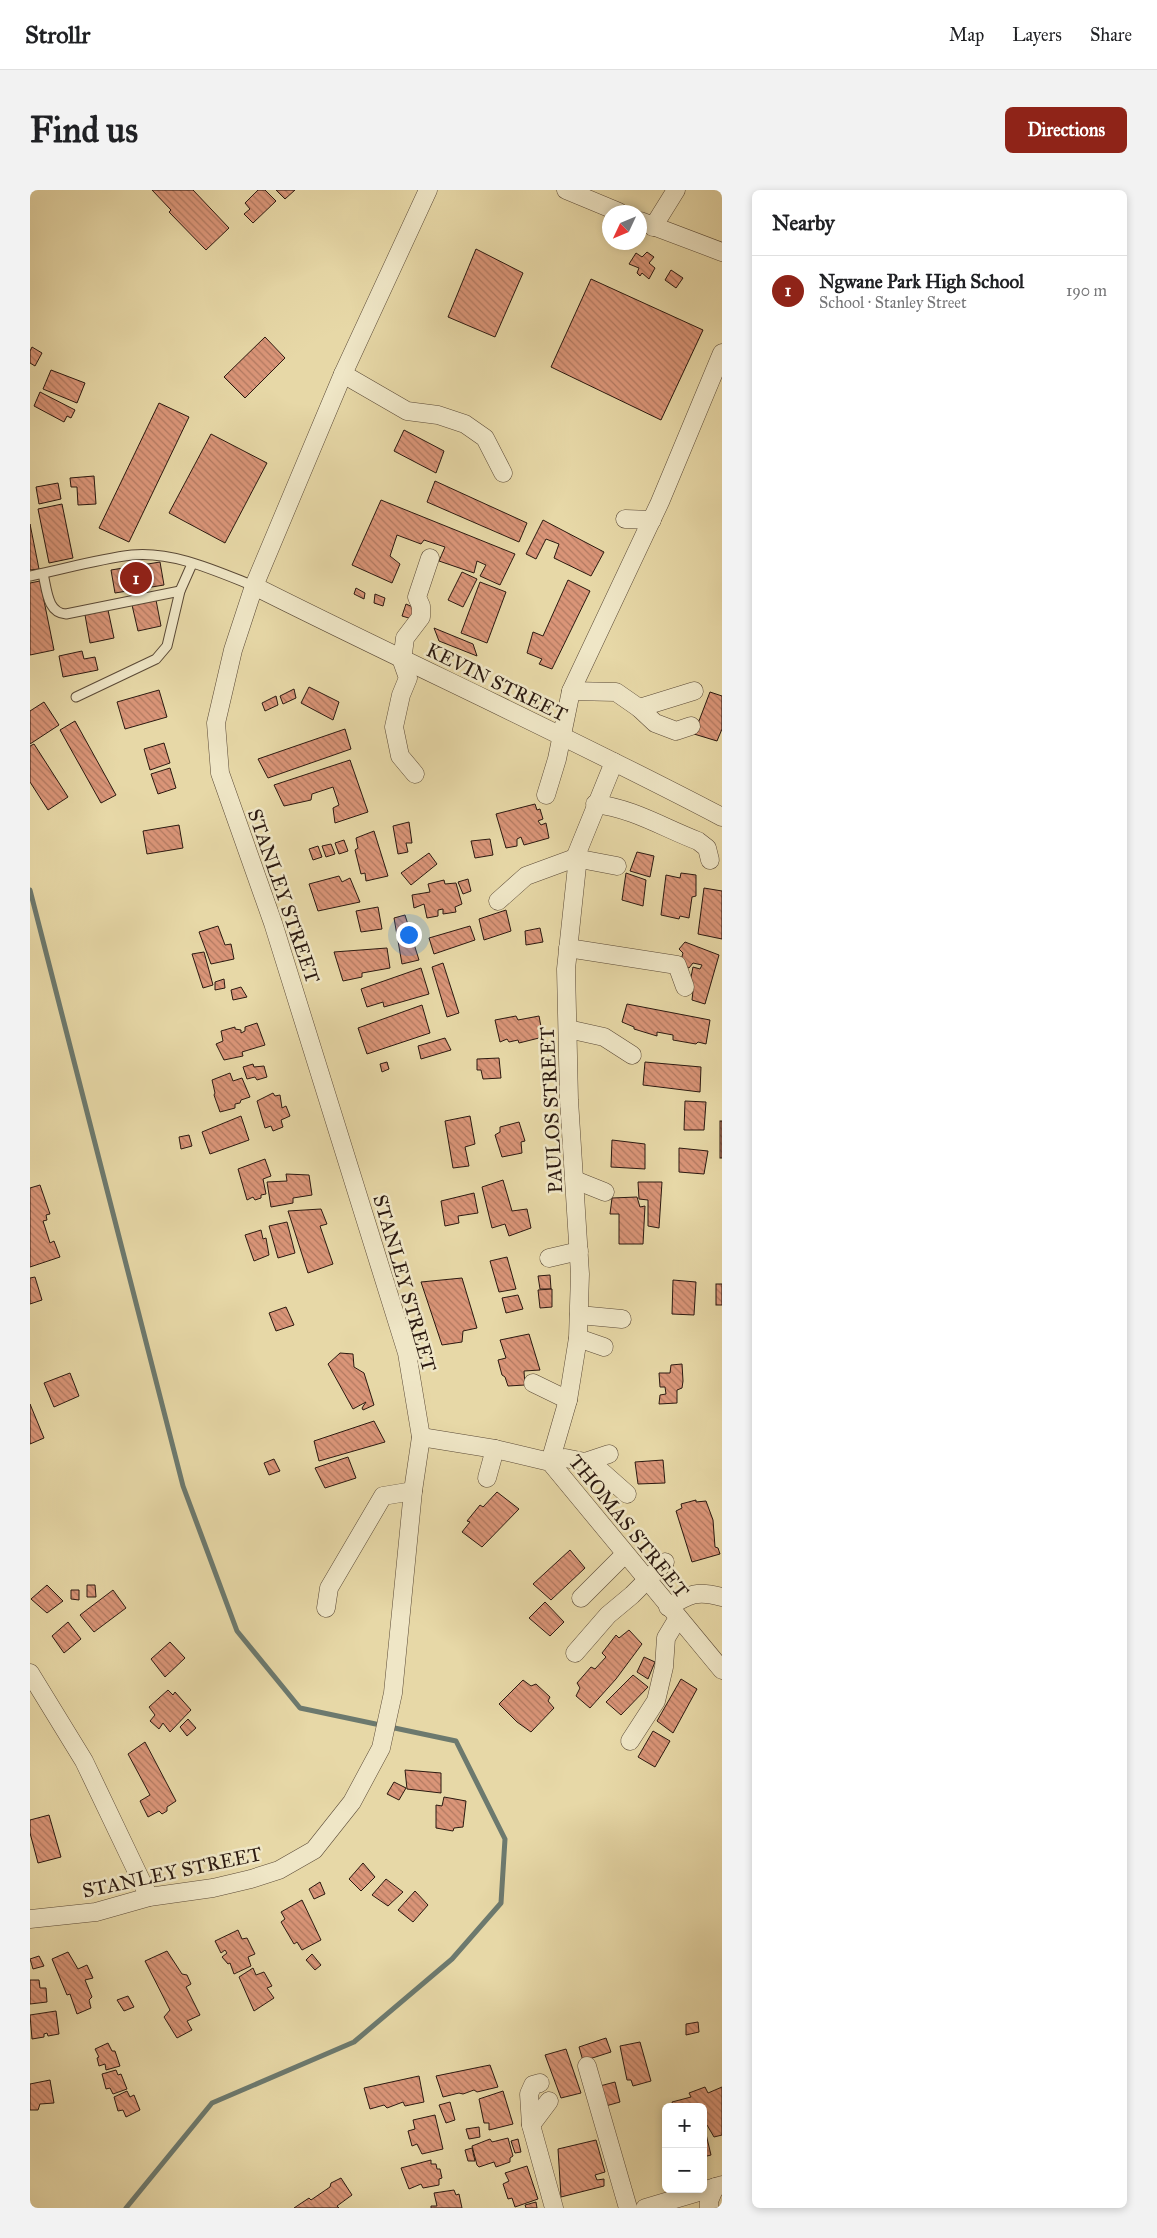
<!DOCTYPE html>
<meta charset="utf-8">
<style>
:root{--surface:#fff;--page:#f2f2f2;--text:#202124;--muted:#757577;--line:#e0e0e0;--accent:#8f2418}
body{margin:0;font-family:"IM FELL Great Primer",serif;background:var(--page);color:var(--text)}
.controls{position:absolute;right:15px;bottom:15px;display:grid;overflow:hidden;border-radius:8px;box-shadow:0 2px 8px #0003}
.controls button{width:45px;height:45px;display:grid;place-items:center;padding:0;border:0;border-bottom:1px solid var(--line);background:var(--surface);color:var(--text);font:25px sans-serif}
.compass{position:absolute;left:572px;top:15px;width:45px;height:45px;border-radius:50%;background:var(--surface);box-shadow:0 2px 8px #0003;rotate:226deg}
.you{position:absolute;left:378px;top:744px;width:18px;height:18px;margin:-12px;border:4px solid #fff;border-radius:50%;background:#1a73e8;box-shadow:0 0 0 8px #1a73e833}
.badge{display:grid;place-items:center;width:32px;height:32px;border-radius:50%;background:var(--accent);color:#fff;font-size:16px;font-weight:700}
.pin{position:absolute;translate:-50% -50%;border:2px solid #fff;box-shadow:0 1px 5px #0006}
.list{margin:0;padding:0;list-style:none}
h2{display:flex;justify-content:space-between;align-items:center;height:65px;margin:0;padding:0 20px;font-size:21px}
h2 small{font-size:16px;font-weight:400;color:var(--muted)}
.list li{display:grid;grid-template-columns:32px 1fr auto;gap:15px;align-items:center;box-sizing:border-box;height:70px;padding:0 20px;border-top:1px solid var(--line)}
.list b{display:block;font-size:19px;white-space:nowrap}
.list p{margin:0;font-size:16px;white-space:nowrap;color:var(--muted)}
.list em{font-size:16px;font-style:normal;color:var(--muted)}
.map{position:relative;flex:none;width:692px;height:2018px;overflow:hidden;border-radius:8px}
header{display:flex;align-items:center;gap:30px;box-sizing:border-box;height:70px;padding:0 25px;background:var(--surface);border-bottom:1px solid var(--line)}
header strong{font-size:24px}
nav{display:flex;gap:28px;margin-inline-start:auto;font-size:18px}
.intro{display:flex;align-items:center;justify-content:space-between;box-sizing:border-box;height:120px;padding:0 30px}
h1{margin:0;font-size:35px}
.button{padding:12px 22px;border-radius:8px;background:var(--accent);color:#fff;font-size:18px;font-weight:700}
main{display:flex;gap:30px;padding:0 30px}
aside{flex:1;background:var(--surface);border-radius:8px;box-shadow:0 2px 8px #0003}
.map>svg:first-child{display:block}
</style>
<header>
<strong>Strollr</strong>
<nav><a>Map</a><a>Layers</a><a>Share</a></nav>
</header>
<div class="intro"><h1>Find us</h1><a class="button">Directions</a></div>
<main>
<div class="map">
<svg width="692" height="2018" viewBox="0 0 692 2018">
<defs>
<pattern id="building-back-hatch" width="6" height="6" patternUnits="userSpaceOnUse" patternTransform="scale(1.25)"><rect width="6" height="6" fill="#da9578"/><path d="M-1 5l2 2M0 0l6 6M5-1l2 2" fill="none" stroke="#b17961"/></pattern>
</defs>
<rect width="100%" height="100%" fill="#e7d8a7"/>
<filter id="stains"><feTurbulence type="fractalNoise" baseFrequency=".004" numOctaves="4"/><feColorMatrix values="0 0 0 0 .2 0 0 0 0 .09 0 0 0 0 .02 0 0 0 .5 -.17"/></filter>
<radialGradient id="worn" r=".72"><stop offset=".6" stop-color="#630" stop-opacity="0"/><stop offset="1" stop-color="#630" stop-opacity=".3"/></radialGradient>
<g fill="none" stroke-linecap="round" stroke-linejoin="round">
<path stroke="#6c796e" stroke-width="5" d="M0,700L153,1296L207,1441L270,1518L426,1551L475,1649L471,1713L422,1769L324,1852L182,1913L96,2018"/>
</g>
<g fill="url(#building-back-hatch)" stroke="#2b1910">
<path d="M122,0H163L199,38L176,60L139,22L141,20Z"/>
<path d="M228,0H235L246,11L223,33L214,24L220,19L215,13Z"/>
<path d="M246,0H265L255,9Z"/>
<path d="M446,59L493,83L465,147L418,127Z"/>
<path d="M617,62L624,67L619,73L625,78L619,89L612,83L610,86L607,83L609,78L599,74L606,63L612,67Z"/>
<path d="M641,80L653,88L646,98L635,90Z"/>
<path d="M561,89L673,140L631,230L521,177Z"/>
<path d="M235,147L255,168L215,208L194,187Z"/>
<path d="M2,157L12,163L5,176L0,173V161Z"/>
<path d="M21,180L55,193L47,213L13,199Z"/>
<path d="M10,202L45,220L41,228L37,226L34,232L4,216Z"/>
<path d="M129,213L159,227L99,352L69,338Z"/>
<path d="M374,240L414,261L406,283L364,261Z"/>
<path d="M181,244L237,273L195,353L139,323Z"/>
<path d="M64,286L66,314L48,315L47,297H41L40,288Z"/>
<path d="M405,291L497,333L489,352L397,312Z"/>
<path d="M28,293L31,309L9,314L6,297Z"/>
<path d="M351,310L485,364L470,395L450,386L456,375L447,371L444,383L409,371L415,357L394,350L391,354L367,345L360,366L370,374L362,393L322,375Z"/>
<path d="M32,314L43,368L19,373L8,319Z"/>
<path d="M513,330L574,362L561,386L524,368L529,354L516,349L506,369L496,364Z"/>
<path d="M0,334L9,379L0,380Z"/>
<path d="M130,372L134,395L85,403L81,380Z"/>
<path d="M432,382L447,389L433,417L418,410Z"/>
<path d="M538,390L560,401L522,479L509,474L512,469L497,463L503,442L513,446Z"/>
<path d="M10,391L24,460L0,465V393Z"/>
<path d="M450,392L476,402L457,453L431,443Z"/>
<path d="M326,398L335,403L334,409L324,404Z"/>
<path d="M345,404L355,408L353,416L344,413Z"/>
<path d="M126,410L131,436L108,441L102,415Z"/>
<path d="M376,414L385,418L382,429L372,426Z"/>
<path d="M78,420L84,448L60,453L55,425Z"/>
<path d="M404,438L443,454L447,466L409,451Z"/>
<path d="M52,461L54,469L65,467L68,480L33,487L29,466Z"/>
<path d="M279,497L309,512L303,530L271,513Z"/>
<path d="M264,499L266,508L253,514L250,506Z"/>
<path d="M129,500L137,527L95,539L87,512Z"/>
<path d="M680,502L692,506V539L687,551L664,544Z"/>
<path d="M246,506L248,515L235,521L232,513Z"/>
<path d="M14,512L29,535L0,554V521Z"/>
<path d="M45,531L86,605L71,613L30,540Z"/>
<path d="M315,539L321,559L238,588L228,569Z"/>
<path d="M134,553L140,573L120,580L114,559Z"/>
<path d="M4,554L38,607L18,620L0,592V556Z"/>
<path d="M320,570L338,622L305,633L303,618L309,615L303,597L282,604L281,610L254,616L244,595Z"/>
<path d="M140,578L146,598L128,604L121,584Z"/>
<path d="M505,614L507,620L510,619L513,629L508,631L511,635L516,633L519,648L494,655L491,647L487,649V656L476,658L466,624Z"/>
<path d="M379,632L382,653H376L378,662L368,664L363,636Z"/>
<path d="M149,635L153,658L117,664L113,641Z"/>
<path d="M344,641L358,686L336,691L335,683L331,684L325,660L328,658L326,648Z"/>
<path d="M460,649L463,665L445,668L441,651Z"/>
<path d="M314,650L318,661L309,664L305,653Z"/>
<path d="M301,654L305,664L296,667L292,656Z"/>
<path d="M288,656L292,667L283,670L279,659Z"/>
<path d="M607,662L624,666L620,687L600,681Z"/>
<path d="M399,663L407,674L381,695L371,683Z"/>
<path d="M596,683L616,690L613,716L592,710Z"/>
<path d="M651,683L666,685V706L662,707L659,728L650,726L649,729L631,725L636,685L650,688Z"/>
<path d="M309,686L312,692L320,688L330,712L288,721L279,694Z"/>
<path d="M438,689L441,701L433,704L428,692Z"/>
<path d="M414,690L415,694L426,693L432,714L425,717L426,722L413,724V719L408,720V726L397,728L394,714L384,718L382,705L400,702L398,694Z"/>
<path d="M674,698L692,701V749L668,744Z"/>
<path d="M348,717L352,739L331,742L326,721Z"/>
<path d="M476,720L481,741L454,750L449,729Z"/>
<path d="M375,725L389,770L372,774L364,728Z"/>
<path d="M188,736L195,755L201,754L204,769L181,774L169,742Z"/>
<path d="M440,736L445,750L404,764L399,748Z"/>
<path d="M510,738L513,752L496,755L495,741Z"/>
<path d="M655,752L689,765L675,814L662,810L663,801L659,797L663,777L670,779L672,775L663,773L659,778L650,774L653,763L649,759Z"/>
<path d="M357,758L360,778L332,783V787L313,791L304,762Z"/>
<path d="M174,762L183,795L173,798L162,764Z"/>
<path d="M413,773L429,823L417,827L402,777Z"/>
<path d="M391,778L399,804L354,817L353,812L337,817L331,799Z"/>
<path d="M194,789L195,798L185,800V792Z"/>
<path d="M211,797L217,807L203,810L201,800Z"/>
<path d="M597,814L680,830L676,854L668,852L666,854L643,850V845L627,842V846L604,839V837L592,832Z"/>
<path d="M392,815L400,843L337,864L328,838Z"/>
<path d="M486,826L488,830L509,826L513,847L489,853L488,850L479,852L477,849L470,852L465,830Z"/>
<path d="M227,833L235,855L212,862L213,866L194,870L186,854L193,851L191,841L205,837V839L211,840V843L215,841V837Z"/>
<path d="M415,848L421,860L391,869L388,856Z"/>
<path d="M469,868L471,888L453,889L451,880H447V869Z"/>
<path d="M357,872L359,879L352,882L350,874Z"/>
<path d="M615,872L671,877L670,902L613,895Z"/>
<path d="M223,874L224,877L234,876L237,887L227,890L225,887L217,889L213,877Z"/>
<path d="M200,883L203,891L212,888L220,907L211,910L210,913L205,914V918L190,922L184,905L185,903L182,890Z"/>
<path d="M243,903L245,906L250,905L252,918L256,916L260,926L251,930L253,937L243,941L241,936L235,938L227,911Z"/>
<path d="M655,911L676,912L674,940H654Z"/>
<path d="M211,926L219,950L180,964L172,942Z"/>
<path d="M440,926L445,954L435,957L439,976L423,978L415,931Z"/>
<rect x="690" y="931" width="2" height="37"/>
<path d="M489,932L495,951L491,952L492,963L472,967L465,945L470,942V937Z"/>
<path d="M159,945L162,956L151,959L149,947Z"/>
<path d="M582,950L615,954V979L581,977Z"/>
<path d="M649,958L678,961L674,984L649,982Z"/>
<path d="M235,969L241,986L233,989L236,1004L231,1005V1008L225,1010L223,1007L217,1010L208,979Z"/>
<path d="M256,984L279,985L282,1005L263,1008V1013L241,1017L237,992L257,991Z"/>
<path d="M473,990L482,1021L497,1019L501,1038L479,1046L475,1034L462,1038L452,997Z"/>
<path d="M608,992H632L629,1038L618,1036V1010L609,1009Z"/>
<path d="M10,995L20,1024L16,1025L17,1030L13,1031L20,1053L24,1051L30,1067L0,1077V998Z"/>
<path d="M444,1003L448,1023L428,1026L429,1033L415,1036L411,1011Z"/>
<path d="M607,1007L610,1017L615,1016L613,1054H589V1024H580L582,1008Z"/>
<path d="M291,1019L297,1034L290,1036L303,1074L278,1083L258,1021Z"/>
<path d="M257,1032L265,1063L248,1068L239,1036Z"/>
<path d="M231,1040L233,1049L236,1048L239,1065L224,1071L215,1045Z"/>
<path d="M477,1067L486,1099L469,1102L460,1071Z"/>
<path d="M520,1085L521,1099H510L508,1086Z"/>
<path d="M5,1087L12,1110L0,1114V1088Z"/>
<path d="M432,1088L447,1138L433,1141L432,1152L412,1155L391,1092Z"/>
<path d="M643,1090L666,1092L664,1125L642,1124Z"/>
<rect x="686" y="1094" width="6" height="21"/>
<path d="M522,1099V1117L510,1118L508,1100Z"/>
<path d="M488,1105L493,1119L476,1123L472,1108Z"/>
<path d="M256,1117L264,1135L246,1141L239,1123Z"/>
<path d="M499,1144L510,1180L494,1181L495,1195L478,1196L475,1187L472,1185L468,1170L476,1168L470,1150Z"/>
<path d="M310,1163L323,1164L324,1177L334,1183L344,1215L333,1220L332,1218L336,1212L323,1219L298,1174Z"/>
<path d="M652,1174L653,1191L652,1198L647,1200V1213L629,1214L630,1205L636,1204L635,1197H630L629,1183H640L641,1175Z"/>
<path d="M40,1183L49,1206L24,1217L14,1193Z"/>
<path d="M0,1214L14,1248L0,1254Z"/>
<path d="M344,1231L355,1252L289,1271L284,1251Z"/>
<path d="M318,1267L326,1288L295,1298L285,1278Z"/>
<path d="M244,1269L250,1281L239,1285L234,1273Z"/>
<path d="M633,1270L635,1293L608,1294L605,1272Z"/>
<path d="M467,1302L489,1319L452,1357L432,1342L440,1332L437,1331L450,1315L453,1317Z"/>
<path d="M666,1310V1312L676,1311L683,1330L685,1357L688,1358L690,1364L662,1372L646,1321L652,1318L651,1314Z"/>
<path d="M540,1360L555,1378L521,1410L503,1394Z"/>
<path d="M17,1395L33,1411L17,1423L1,1409Z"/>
<path d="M57,1395H65L66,1407H57Z"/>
<path d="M41,1400H49V1410L41,1409Z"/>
<path d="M83,1400L96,1418L64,1442L50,1425Z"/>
<path d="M515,1412L534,1432L520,1446L499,1428Z"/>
<path d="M38,1432L51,1449L34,1463L22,1446Z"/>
<path d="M599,1440L612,1454L586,1489L560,1518L546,1506L550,1498L547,1493L561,1477L565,1479L576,1467L572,1463L586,1445L589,1448Z"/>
<path d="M140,1452L155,1468L135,1487L121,1469Z"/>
<path d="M614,1467L625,1472L618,1489L607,1482Z"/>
<path d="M603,1485L618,1497L591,1525L576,1512Z"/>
<path d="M651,1489L667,1499L643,1543L627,1531Z"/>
<path d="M493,1490L501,1496L506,1494L520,1507L518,1511L524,1518L501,1542L487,1532L469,1514Z"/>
<path d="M138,1500L143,1505L145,1502L161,1520L140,1542L133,1533L129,1539L120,1531L125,1525L119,1517Z"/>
<path d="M158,1529L166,1538L157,1546L150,1537Z"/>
<path d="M623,1541L640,1551L625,1577L608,1567Z"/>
<path d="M115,1552L146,1611L137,1617V1621L132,1624L129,1621L118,1627L110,1611L120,1605L98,1564Z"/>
<path d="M375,1580L411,1583V1603L377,1599Z"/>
<path d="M364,1592L376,1598L369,1610L357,1604Z"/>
<path d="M414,1607L436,1611L433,1637L424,1638L423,1641L406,1638V1615L412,1616Z"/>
<path d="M19,1625L31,1667L8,1673L0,1643V1630Z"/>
<path d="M333,1673L345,1687L331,1701L319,1689Z"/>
<path d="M356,1689L373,1702L358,1716L342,1705Z"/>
<path d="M290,1692L295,1704L284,1709L279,1699Z"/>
<path d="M385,1701L398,1715L383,1732L368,1720Z"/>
<path d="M272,1710L291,1750L272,1760L267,1752L264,1754L251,1732L255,1729L251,1722Z"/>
<path d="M208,1740L212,1749L217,1748L225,1764L218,1767L221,1776L204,1784L200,1773L198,1774L192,1767L197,1763L195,1760L191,1763L185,1751Z"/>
<path d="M137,1761L152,1784L157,1785L161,1794L156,1797L170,1825L157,1831L162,1840L147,1848L134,1827L140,1820L115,1771Z"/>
<path d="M38,1762L48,1779L57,1775L63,1788L55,1790L62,1807L59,1810L61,1818L47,1824L40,1804L37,1805L22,1769Z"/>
<path d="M282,1764L291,1775L285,1780L276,1770Z"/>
<path d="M9,1766L14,1776L3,1779L0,1769Z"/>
<path d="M223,1778L226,1785L234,1782L242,1796L237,1798L244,1808L224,1821L209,1787Z"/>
<path d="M0,1790H9L10,1798H16L17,1812L0,1814Z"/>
<path d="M98,1806L104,1817L94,1821L87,1810Z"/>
<path d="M26,1821L29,1844L18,1846L17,1843L14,1844V1847L2,1849L0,1825Z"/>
<path d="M668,1832L669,1842L656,1845V1834Z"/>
<path d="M576,1848L581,1862L553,1871L549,1857Z"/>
<path d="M610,1852L621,1891L603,1896L601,1890H597L590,1856Z"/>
<path d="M78,1853L82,1861H85L90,1876L76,1880L75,1874L69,1876L67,1868L69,1867L65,1859Z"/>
<path d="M536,1859L551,1903L531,1908L515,1865Z"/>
<path d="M460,1875L468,1897L447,1902L444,1900L433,1904L429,1903L413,1907L406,1886Z"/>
<path d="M86,1880L88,1885L91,1884L97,1899L83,1904L80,1898L76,1899L72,1884Z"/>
<path d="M389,1886L394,1912L375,1916L373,1912L357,1918L354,1915L340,1919L334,1898Z"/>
<path d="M20,1890L24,1913L10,1914L8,1920H0V1894Z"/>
<path d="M585,1892L590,1912L572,1917L566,1897Z"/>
<path d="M675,1897L678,1903L692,1897V1945L684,1947L677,1935L673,1936V1917H644L642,1912L661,1907L659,1903Z"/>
<path d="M97,1901L100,1907L104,1905L110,1920L96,1927L93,1920L88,1921L84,1907Z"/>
<path d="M473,1901L483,1934L459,1940V1933H454L449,1909Z"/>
<path d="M420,1912L425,1930L416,1933L409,1915Z"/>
<path d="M405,1925L413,1959L392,1964L387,1954L382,1956L378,1941L385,1939L383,1930Z"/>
<path d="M449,1937L450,1947L439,1949L436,1939Z"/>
<path d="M676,1944L681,1965L673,1967V1945Z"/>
<path d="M478,1948L483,1966L480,1968V1972L466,1977L464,1972L449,1977L447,1975L442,1956L460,1949L462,1952Z"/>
<path d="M488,1949L491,1962L485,1963L481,1951Z"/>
<path d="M566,1950L575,1982L565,1985L567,1990L574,1989V1996L531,2007L528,1959Z"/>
<path d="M442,1958L445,1971H438L435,1960Z"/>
<path d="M401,1970V1974H406L407,1979H410L412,1988L409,1989V1995L393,1998L391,1994L379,1999L371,1978Z"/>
<path d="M497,1976L508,2009L485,2017L482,2008L478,2009L473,1994L479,1991L475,1983Z"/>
<path d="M311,1988L322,2005L307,2016L309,2018H264L279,2008L281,2010L300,1997L301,1993Z"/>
<path d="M424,2000L426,2005L429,2004L432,2018H401V2016H407L404,2003Z"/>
<path d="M506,2012L507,2018H496L495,2015Z"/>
</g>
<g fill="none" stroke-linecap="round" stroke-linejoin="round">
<g stroke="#5a4936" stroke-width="11">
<g id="lane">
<path d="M13,384C17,399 17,423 36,424L150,401"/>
<path d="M0,386C34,379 68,369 102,365C143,361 186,381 224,396"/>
<path d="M46,507L126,469L137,456L150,401L162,374"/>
</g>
</g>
<g stroke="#5a4936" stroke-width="19">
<g id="street">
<path d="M536,0L589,22"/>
<path d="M610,31L692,62"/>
<path d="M623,37L646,0"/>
<path d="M313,184L377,221L408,225L435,234L455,248L473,283"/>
<path d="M595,329L622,330"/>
<path d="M224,396C379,474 538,546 692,627"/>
<path d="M541,501L586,502L609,518L664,501"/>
<path d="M609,518L625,533L646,541L661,536"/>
<path d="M385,584L370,566L364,537L371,505L378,488L372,471L375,448L391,427V416L387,407L400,368"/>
<path d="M516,605L527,569L541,501L630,312L692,163"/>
<path d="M565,614C602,618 634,638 668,651L677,658L680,670"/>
<path d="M468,711L496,686L545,668L587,676"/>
<path d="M538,758L647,775L655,797"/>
<path d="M538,839L574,847L602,865"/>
<path d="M545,990L575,1002"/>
<path d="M519,1068L549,1061"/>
<path d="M549,1125L592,1129"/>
<path d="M548,1148L574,1157"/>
<path d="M503,1193L538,1210"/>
<path d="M391,1247L465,1259L520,1272L692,1480"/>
<path d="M520,1272L538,1210L548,1148L550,1084L539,910L536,779L547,676L545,668L584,572"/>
<path d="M520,1272L535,1268L555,1272L579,1264"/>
<path d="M555,1272L571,1281L597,1304"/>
<path d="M457,1288L465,1259"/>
<path d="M551,1408L595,1364"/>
<path d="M638,1417C660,1404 667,1400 692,1407"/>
<path d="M296,1418L299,1398L353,1306L383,1301"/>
<path d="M545,1463L578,1425L602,1405L635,1372"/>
<path d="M0,1483L54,1571L119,1707"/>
<path d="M600,1551L626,1511L634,1477L636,1448L648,1428"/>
<path d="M0,1729L66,1722L119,1707L183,1698L221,1689L249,1680L284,1660L322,1612L351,1558L363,1503L383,1301L391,1247L377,1163L243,733L190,583L186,533L203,460L224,396L313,184L398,0"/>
<path d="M557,1876L598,2018"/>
<path d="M519,1911L501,1935L524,2018"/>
<path d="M501,1935L499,1904L503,1895L510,1893"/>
<path d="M615,2018L692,1995"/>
<path d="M679,2018V2011L685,1997"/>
</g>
</g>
<use href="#lane" stroke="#efe6c6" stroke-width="9"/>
<use href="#street" stroke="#efe6c6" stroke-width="18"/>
</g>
<g text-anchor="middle" stroke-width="5" stroke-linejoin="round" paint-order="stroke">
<g font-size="20" fill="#2b1910" stroke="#efe6c6">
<text transform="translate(467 492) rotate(26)" y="7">KEVIN STREET</text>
<text transform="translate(254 706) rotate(71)" y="7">STANLEY STREET</text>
<text transform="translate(521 920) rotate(-93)" y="7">PAULOS STREET</text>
<text transform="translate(375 1093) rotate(74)" y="7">STANLEY STREET</text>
<text transform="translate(599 1336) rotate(51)" y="7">THOMAS STREET</text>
<text transform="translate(142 1682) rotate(-12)" y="7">STANLEY STREET</text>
</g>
</g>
<rect width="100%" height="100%" filter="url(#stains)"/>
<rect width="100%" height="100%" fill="url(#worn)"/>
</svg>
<div class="controls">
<button>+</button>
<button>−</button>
</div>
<svg class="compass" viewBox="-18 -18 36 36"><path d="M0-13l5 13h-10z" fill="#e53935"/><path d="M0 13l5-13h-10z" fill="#757577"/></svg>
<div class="you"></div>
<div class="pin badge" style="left:106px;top:388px">1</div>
</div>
<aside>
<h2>Nearby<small></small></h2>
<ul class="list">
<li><span class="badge">1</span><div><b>Ngwane Park High School</b><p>School · Stanley Street</p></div><em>190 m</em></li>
</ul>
</aside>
</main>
